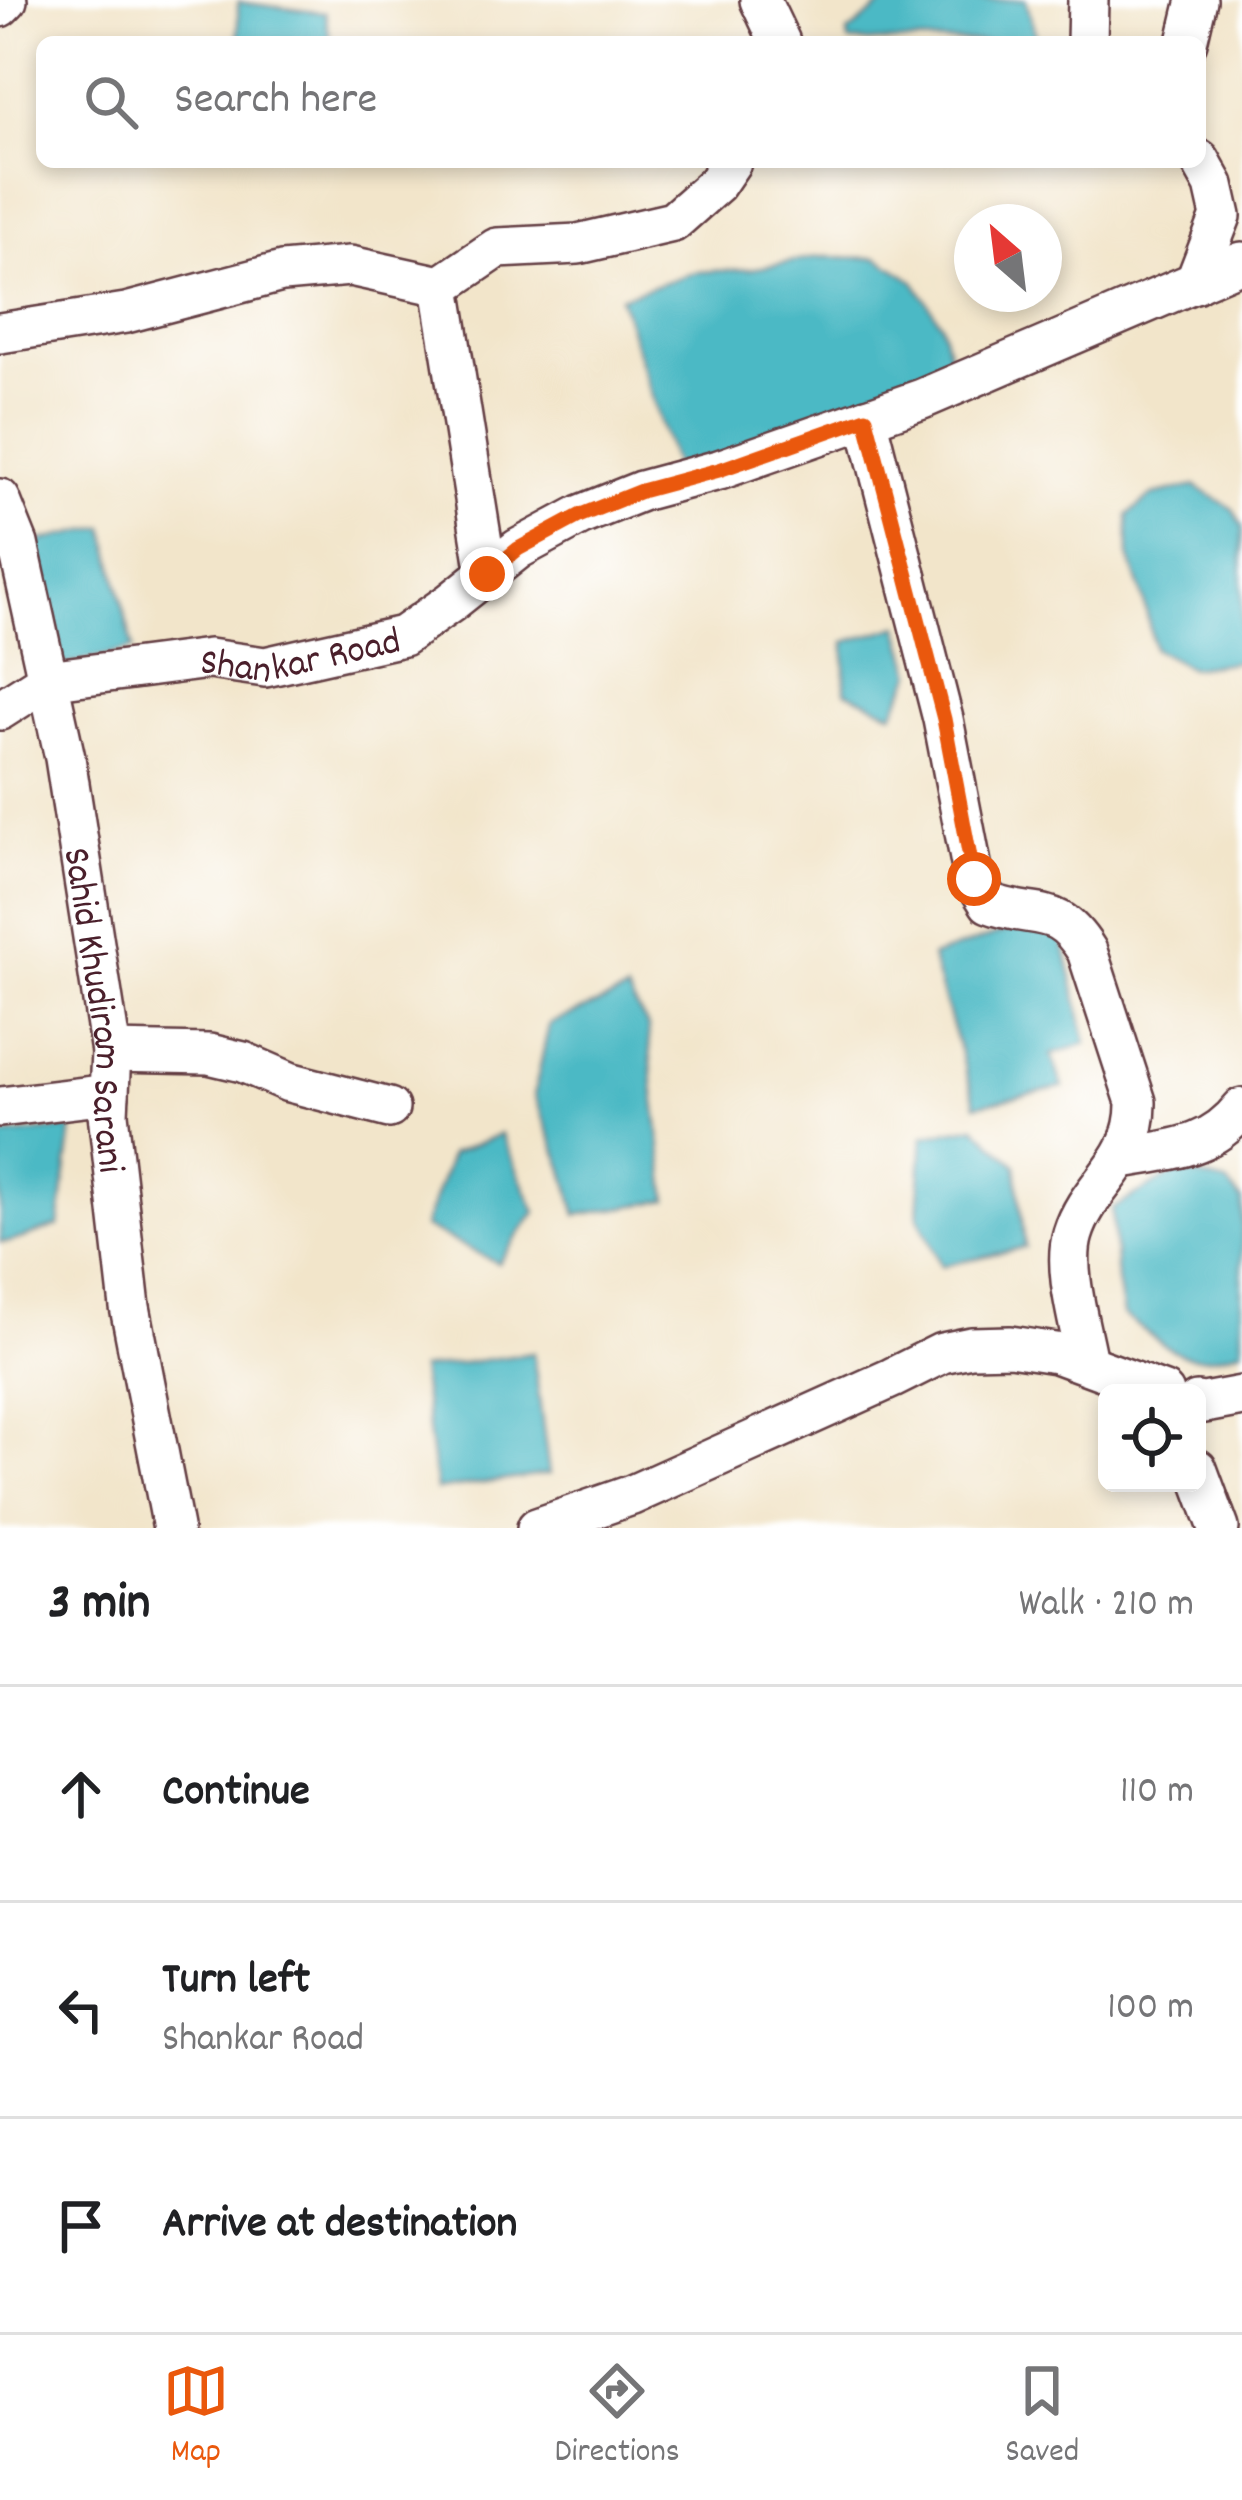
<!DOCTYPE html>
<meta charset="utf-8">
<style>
:root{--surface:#fff;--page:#f6f6f6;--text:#202124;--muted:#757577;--line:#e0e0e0;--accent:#ea580c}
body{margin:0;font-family:Dekko,sans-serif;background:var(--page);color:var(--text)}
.controls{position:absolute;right:36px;bottom:36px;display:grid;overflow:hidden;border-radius:18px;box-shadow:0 6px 18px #0003}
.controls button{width:108px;height:108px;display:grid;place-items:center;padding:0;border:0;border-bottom:3px solid var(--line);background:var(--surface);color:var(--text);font:60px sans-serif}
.compass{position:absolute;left:954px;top:204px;width:108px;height:108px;border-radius:50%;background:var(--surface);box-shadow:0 6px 18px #0003;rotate:332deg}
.stop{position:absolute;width:36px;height:36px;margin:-27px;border:9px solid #ea580c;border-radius:50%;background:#fff}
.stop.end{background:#ea580c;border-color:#fff;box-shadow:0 3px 12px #0008}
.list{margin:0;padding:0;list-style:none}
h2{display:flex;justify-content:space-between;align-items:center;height:156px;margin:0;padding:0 48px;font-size:51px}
h2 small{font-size:39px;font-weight:400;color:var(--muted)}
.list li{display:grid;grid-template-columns:78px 1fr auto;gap:36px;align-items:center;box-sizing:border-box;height:216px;padding:0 48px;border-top:3px solid var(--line)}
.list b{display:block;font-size:45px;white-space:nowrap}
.list p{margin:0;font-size:39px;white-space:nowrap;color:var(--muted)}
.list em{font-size:39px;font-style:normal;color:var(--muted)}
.icon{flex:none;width:66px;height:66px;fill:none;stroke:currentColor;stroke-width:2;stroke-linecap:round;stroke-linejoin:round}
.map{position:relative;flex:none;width:1242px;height:1528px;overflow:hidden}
.search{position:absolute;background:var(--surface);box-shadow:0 6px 18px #0003;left:36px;right:36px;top:36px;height:132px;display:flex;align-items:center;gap:30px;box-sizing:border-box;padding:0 42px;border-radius:18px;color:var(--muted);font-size:45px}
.sheet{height:804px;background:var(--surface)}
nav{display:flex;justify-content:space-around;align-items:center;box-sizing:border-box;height:168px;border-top:3px solid var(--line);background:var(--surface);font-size:33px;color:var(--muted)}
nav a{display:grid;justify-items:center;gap:6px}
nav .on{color:var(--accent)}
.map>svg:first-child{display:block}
</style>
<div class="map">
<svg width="1242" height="1528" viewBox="0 0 1242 1528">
<rect width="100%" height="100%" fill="#fff"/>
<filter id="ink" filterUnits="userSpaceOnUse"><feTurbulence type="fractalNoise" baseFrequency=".00833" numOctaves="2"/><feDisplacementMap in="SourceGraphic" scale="24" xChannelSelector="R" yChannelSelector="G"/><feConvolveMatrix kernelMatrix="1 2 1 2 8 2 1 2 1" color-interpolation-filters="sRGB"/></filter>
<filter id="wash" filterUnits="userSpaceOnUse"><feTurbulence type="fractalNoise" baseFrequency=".004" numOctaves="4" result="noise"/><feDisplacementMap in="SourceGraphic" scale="48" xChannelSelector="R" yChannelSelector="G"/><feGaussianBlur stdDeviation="2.7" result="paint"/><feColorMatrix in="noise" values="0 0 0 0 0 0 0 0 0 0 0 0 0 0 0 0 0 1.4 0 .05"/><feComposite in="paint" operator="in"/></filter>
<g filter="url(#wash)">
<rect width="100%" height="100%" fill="#f2e5ca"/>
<g fill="#4bb9c5" stroke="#4a6c78" stroke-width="3">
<path d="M889,0H1026L1038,42H849L848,33Z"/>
<path d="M238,2L325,13L331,42H238Z"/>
<path d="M818,257L878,258L914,281L941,323L953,369L679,481L620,297L695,272L751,269Z"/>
<path d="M1195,486L1233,509L1242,526V661L1190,668L1154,649L1144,601L1129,556L1128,515L1153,495Z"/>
<path d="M105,527L133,649L62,666L25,544Z"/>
<path d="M899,626L913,673L893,713L845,691V642Z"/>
<path d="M1057,914L1087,1043L1051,1055L1063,1087L976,1105L931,957Z"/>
<path d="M627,992L648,1027L654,1093L668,1200L577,1215L563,1167L534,1095L549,1024Z"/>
<path d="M975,1126L1016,1165L1025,1247L941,1266L918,1216L923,1136Z"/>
<path d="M72,1128L59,1226L10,1242H0V1136Z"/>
<path d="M501,1134L536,1212L498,1263L424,1227L451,1154Z"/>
<path d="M1178,1171L1227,1183L1242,1201V1349C1182,1371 1170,1348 1123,1315L1117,1281L1112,1209Z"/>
<path d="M533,1353L549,1474L436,1490L420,1369Z"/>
</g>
</g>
<g filter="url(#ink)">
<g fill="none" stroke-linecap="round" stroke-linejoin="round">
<g stroke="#633d43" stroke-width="44">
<g id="minor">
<path d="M760,0L780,42"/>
<path d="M0,7L7,0"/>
<path d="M1087,42L1088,0"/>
<path d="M1187,42L1197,0"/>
<path d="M1195,283L1221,216L1214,185L1200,160"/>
<path d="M441,286L487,574"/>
<path d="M0,333L126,313L282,272L350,266L441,286L497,248L578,244L673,222L716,184L731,162"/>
<path d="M866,418L943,719L974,879L989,903C1036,921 1056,901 1087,951L1136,1102C1137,1164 1089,1182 1073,1234C1062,1268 1081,1328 1087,1363"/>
<path id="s1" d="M0,499L18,544L65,758L111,1052L108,1114L130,1307L173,1528"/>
<path id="s2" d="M0,710L47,680L209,659L265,667L403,636L450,603L518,549L581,515L641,491L719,470L922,399L1242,262"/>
<path d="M111,1052L209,1054L243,1062L289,1082L389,1108"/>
<path d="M0,1107L109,1094"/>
<path d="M1122,1158C1171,1149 1210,1149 1242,1108"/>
<path d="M1197,1402L1204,1403L1242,1396"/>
<path d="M1197,1469L1219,1528"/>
<path d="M537,1528L632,1495L892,1378L942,1353L971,1347L1010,1346L1056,1353L1164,1393"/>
</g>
</g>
<use href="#minor" stroke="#fff" stroke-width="39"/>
</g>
</g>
<g fill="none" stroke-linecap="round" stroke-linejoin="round" filter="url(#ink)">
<path stroke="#ea580c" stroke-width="15" d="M487,574L518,549L581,515L641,491L719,470L866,418L944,719L974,879"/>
</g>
<g text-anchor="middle" stroke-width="12" stroke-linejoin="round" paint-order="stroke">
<g font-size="39" fill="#4a1f2b" stroke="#fff">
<text dy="14" stroke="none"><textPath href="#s2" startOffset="312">Shankar Road</textPath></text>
<text dy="14" stroke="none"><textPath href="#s1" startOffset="522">Sahid Khudiram Sarani</textPath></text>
</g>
</g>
</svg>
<div class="controls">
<button><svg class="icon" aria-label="locate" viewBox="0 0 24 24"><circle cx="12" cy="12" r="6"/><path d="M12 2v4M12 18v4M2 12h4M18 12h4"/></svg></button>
</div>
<svg class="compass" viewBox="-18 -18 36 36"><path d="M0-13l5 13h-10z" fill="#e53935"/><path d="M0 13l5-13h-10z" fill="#757577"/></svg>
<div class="stop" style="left:974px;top:879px"></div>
<div class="stop end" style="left:487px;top:574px"></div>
<div class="search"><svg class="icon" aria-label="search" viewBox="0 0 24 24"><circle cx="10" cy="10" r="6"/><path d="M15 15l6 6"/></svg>Search here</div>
</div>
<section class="sheet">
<h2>3 min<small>Walk · 210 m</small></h2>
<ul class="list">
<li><svg class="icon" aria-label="ahead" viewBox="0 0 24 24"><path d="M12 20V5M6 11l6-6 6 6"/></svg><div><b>Continue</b></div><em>110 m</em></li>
<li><svg class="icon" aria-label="left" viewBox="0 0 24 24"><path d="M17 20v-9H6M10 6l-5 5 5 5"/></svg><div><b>Turn left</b><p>Shankar Road</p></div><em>100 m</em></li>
<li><svg class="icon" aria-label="arrive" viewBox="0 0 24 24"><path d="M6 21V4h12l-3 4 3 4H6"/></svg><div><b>Arrive at destination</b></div></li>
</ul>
</section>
<nav>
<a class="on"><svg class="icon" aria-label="map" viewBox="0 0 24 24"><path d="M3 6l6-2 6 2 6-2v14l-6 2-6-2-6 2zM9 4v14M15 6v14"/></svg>Map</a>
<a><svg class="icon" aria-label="directions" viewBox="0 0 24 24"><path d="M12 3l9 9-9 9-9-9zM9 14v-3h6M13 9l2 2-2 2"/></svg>Directions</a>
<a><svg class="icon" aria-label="saved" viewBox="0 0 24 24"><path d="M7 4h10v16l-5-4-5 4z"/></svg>Saved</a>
</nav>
